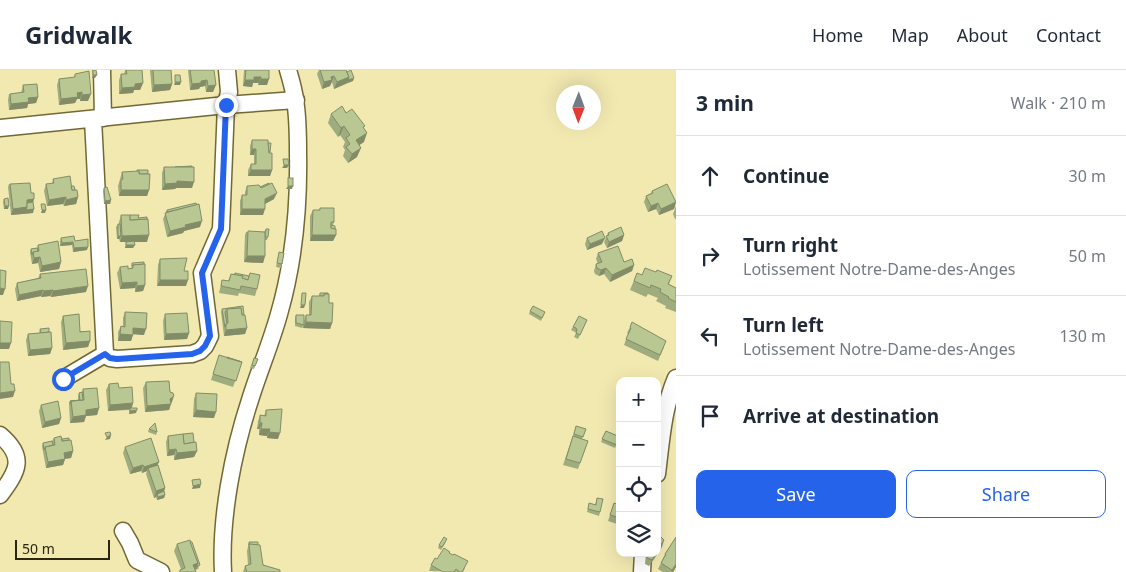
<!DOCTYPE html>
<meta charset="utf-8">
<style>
:root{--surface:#fff;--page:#f6f6f7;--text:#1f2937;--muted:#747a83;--line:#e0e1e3;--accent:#2563eb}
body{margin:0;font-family:"Noto Sans",sans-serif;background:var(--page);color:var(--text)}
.controls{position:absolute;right:15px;bottom:15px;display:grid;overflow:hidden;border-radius:10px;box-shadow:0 5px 20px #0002}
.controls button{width:45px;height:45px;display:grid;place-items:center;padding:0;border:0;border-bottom:1px solid var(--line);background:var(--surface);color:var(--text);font:25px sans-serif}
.compass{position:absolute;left:556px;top:15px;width:45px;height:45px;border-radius:50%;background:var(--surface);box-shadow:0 5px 20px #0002;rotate:181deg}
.scale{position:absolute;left:15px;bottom:12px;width:95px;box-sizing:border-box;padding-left:5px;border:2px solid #2a2610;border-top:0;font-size:14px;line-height:18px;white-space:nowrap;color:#2a2610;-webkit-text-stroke:4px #f2e9b1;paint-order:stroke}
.stop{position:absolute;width:15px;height:15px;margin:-11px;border:4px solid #2563eb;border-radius:50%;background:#fff}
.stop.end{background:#2563eb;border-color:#fff;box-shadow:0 1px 5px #0008}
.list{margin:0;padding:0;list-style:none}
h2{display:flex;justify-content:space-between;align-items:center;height:65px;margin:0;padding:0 20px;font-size:21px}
h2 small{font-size:16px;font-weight:400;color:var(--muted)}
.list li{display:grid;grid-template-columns:32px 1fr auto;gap:15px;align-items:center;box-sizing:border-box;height:80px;padding:0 20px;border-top:1px solid var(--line)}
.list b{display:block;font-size:19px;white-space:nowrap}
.list p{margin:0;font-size:16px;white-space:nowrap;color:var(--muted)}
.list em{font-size:16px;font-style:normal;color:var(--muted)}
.actions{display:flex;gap:10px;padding:15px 20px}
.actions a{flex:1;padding:11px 0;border:1px solid var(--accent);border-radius:10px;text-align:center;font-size:18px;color:var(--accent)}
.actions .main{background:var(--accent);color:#fff}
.icon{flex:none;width:28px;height:28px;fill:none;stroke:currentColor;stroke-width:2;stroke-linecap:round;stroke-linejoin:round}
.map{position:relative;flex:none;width:676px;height:502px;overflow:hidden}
header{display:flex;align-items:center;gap:30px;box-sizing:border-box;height:70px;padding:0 25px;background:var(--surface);border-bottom:1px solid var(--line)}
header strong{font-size:24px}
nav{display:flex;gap:28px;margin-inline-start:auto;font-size:18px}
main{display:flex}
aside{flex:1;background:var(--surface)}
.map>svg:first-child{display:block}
</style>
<header>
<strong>Gridwalk</strong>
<nav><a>Home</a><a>Map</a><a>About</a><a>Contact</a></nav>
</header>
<main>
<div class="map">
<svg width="676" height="502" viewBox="0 0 676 502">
<rect width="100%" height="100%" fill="#f2e9b1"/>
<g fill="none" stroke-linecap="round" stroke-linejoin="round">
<g stroke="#716834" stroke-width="19">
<g id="minor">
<path d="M102,0L103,48"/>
<path d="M227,0L229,22L226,35L296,30"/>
<path d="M0,58L226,35L221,159L202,203L210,266L205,276L200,281L192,284L117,289L110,288L105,284L93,49"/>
<path d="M63,309L105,284"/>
<path d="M0,365C26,387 18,401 0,425"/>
<path d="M657,404C661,372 663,338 676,308"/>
<path d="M123,461L130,473L137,490L161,502"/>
<path d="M223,502C220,448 233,382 250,330C259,301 271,273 279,244C294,192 299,136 298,83C298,65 298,47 295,30C294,20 291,10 288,0"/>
<path d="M642,502L643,483"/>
</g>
</g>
<use href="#minor" stroke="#fff" stroke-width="16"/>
</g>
<g fill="#9fac7e">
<path d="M125,0H142L143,13L140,20H134L133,23L119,24V10L121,4H124Z"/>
<path d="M150,0H171L172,14L170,20L152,22Z"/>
<path d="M188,0H214L213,22H206L205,16L200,17L199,19L190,20Z"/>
<path d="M244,0H269L267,15H258L259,13H253L252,17L243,16Z"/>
<path d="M319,0H346L347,2L354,8L353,11L334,19L332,12L330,16L322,19L317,4Z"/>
<path d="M75,4L88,31H80V29H77L75,33L59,35L57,15L59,9L74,8Z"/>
<path d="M23,15L38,27L36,33L28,34L27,38L9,40L8,30L9,24L21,23Z"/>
<path d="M344,40L364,58V72L359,75L357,87L348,93L343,86L345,80L343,77L345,72L340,65L338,67L328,53L331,44Z"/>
<path d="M252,70L268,73L270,82L272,100L270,106H248V100L251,94H254V85H250V76Z"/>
<path d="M164,97L192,118H176L175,119L162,120V103Z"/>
<path d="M122,102L149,120L147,126H119L118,116Z"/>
<path d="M53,109L71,116L75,120L78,127L76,134L64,136L63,134L47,136L44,121L46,114H52Z"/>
<path d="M9,114L31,123L34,129L33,132V143L11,145L8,117Z"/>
<path d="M247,116L260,117L274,129L265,134L263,145H240V131L242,125H245V122Z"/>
<path d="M104,118L111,130L110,134H104L103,121Z"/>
<path d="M652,121L676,132L674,139L659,145L656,139L648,142L644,132L646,126L651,123Z"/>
<path d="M4,129L8,139H4L3,132Z"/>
<path d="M676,136V149H675L673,144Z"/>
<path d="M320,138L334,152L333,155L335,159L336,165L333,171H310V146L313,140H319Z"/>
<path d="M167,140L200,157L184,161L183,163L167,167L163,149Z"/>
<path d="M121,145L138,148L147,172H134L133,178H125L126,172H120L119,169H117L116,157L118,154H119V152Z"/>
<path d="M266,159L268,167L267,170H265V186L263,193L244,192L245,165L246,162H264Z"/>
<path d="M608,163L624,165L622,171L607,178L604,172Z"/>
<path d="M61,168L75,171L87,180L73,182L72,175L60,176V171Z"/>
<path d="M587,168L602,174L587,180L585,174Z"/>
<path d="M38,175L61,192L59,199L40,202L38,193L32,194L30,182L31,179L37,178Z"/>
<path d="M279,182L282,194L281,198L276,197Z"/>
<path d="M598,183L634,195L632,201L610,212L604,204L599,206L595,204L594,201L596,194H598L596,189Z"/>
<path d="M160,189L184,201L186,216H157L158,195Z"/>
<path d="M132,193L145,215L143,221L135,222V218L120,219L117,203L120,197L128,199H131Z"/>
<path d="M656,202L672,206L669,214L676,218V242L665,238L666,236L656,231L658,228L648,224L646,227L630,220L637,203L642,205Z"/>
<path d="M250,203L257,219L255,226L239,223L238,226L219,223L222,210L228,211L231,204L249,206Z"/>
<path d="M40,204L86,222L51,227L50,226L41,227V226L17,231L15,219L17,213L38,208Z"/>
<path d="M320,223L329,233L332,253L330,259L303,258L304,251L306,245H309V232L312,226H319Z"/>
<path d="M222,239L244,245L247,258L245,264L224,266L221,242Z"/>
<path d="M530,241L545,242L541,251L529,244Z"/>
<path d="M125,242L144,265L133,264L131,271H118V262L121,256H123V248Z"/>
<path d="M165,244L189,263L187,269L164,270L163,251Z"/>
<path d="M296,245L304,255L302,258L295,256V248Z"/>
<path d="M63,246L80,261H88L90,271L88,277L63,280L61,252Z"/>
<path d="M587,250L578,269L574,267L576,263L575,262L571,260L573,257Z"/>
<path d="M630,257L664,277L658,291L624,275L628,264L627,263Z"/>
<path d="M40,259L52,278L50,284L28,286L26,270L28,264L39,263Z"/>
<path d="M219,285L242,292L233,317L211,310Z"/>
<path d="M254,288L258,289L254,299L250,298Z"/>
<path d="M146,312L170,322L172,332L171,333L169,340L145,342L143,318Z"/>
<path d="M109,314L119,318L133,333L132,338L136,343L129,344V340L108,341L106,320Z"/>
<path d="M83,319L99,338L97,345L86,346L84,352L70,353L69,334L70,331L78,330V326L79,323L82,322Z"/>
<path d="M196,323L214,348L193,347L194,329Z"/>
<path d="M41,335L61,348L59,354L42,358L39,341Z"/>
<path d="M266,340L278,369L267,368V366L259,365V359H257L258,351L260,345L264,346Z"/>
<path d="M576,356L586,359L582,369L588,371L578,399L563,395Z"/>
<path d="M149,359L157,362L156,365L148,362Z"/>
<path d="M606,361L620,367L615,378L601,372Z"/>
<path d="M168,366L194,372L197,381L194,387L174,390V385L167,386L166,372Z"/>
<path d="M54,368L62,369L73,381L71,388L65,389L63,395L46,398L42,376L43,373L52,371Z"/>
<path d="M125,377L158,395L165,418L164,421L165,425L164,428L157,430L156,427L154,428L146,404L147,401L142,403L141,401L130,404L123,383Z"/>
<path d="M597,428L600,442L599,446L587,442L589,433L595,435Z"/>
<path d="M614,433L620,435V455L608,451Z"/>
<path d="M676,467V497L673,502H663L658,499L661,493L665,484Z"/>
<path d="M249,472L258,475L262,494L264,495L280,502H243L245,496L248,495L247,481Z"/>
<path d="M446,472L441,480L438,478L439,475Z"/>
<path d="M177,474L199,498L196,500V502H179L180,500L181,499L174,481Z"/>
<path d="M662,477L649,496L645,494L646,483H657Z"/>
<path d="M449,484L465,498L463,502L429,501L431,495L437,489Z"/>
</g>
<g fill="#828c67">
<path d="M93,5H97L95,8H92Z"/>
<path d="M334,6L330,16L322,19L324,12L331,7Z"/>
<path d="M254,7H261L259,13H253L252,17L243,16L245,10Z"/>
<path d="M349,7L347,13L334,19L337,12Z"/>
<path d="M354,8L353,11L347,13L348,10Z"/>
<path d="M261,9H269L267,15H258Z"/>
<path d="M207,10L205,16L200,17L199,19L190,20L192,14L201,11Z"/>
<path d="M175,12H181L180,15H174Z"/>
<path d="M143,13L140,20H134L133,23L119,24L122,18L135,14Z"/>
<path d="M172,14L170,20L152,22L154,15Z"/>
<path d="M216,15L213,22H206L208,16Z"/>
<path d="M82,22L80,29H77L75,33L59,35L61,29L77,23Z"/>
<path d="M91,24L88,31H80L82,25Z"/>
<path d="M38,27L36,33L28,34L27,38L9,40L11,34L28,28Z"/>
<path d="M344,56L340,65L338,67L341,58Z"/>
<path d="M367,63L364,72L352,80L356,70Z"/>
<path d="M361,78L357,87L348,93L352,84Z"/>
<path d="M252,79H256L254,85H250Z"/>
<path d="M284,95H289L287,98H282Z"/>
<path d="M251,100H272L270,106H248Z"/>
<path d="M177,111L194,112L192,118H176L175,119L162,120L165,114Z"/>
<path d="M288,116H293L292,119H286Z"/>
<path d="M121,120H149L147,126H119Z"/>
<path d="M277,123L274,129L263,135L265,129Z"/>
<path d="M66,127L63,134L47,136L49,130Z"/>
<path d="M78,127L76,134L64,136L66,130Z"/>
<path d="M34,129L32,136H26L27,130Z"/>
<path d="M111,130L110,134H104L105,131Z"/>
<path d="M676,132L674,139L659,145L661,139Z"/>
<path d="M658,133L656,139L648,142L651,136Z"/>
<path d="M5,136H9L8,139H4Z"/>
<path d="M27,137L34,139L33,143L11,145L13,139Z"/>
<path d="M242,139H265L263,145H240Z"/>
<path d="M42,140H46L45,143H41Z"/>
<path d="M202,151L200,157L184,161L183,163L167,167L170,161L185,155Z"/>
<path d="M149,165L147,172H120L122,166Z"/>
<path d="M312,165H336L333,171H310Z"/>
<path d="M624,165L622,171L607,178L609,172Z"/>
<path d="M118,166H121L119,169H117Z"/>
<path d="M605,168L602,174L587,180L590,174Z"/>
<path d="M73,172L72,175L60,176L62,173Z"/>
<path d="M126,175H135L133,178H125Z"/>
<path d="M88,177L87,180L73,182L74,178Z"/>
<path d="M247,186H265L263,193L244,192Z"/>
<path d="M40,187L38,193L32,194L34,188Z"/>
<path d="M61,192L59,199L40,202L42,196Z"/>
<path d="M634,195L632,201L610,212L612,205Z"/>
<path d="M606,198L604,204L599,206L601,200Z"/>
<path d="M160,210H188L186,216H157Z"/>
<path d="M137,212L135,218L120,219L122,213Z"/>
<path d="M145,215L143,221L135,222L137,216Z"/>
<path d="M88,216L86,222L51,227L53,221Z"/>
<path d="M0,218L5,219L3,225H0Z"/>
<path d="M43,220L41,226L17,231L19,225Z"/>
<path d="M53,220L50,226L41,227L44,221Z"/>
<path d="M301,235H305L304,238H300Z"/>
<path d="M306,252L332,253L330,259L303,258Z"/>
<path d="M133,258L146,259L144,265L131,264Z"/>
<path d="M247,258L245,264L224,266L226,260Z"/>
<path d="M189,263L187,269L164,270L166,264Z"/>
<path d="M120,264L133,265L131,271H118Z"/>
<path d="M90,271L88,277L63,280L66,273Z"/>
<path d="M0,273H11L9,279H0Z"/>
<path d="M52,278L50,284L28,286L30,280Z"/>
<path d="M15,321L13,327L0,329V323Z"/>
<path d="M174,326L172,332L170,334H171L169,340L145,342L147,336L170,329Z"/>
<path d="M133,333L131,339L108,341L110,335Z"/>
<path d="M99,338L97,345L86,346L84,352L70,353L73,347L86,340Z"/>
<path d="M137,340L136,343L129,344L130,341Z"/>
<path d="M196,340L216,342L214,348L193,347Z"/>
<path d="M61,348L59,354L42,358L45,352Z"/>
<path d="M260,353H262L259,359H257Z"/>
<path d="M261,359H270L267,366L259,365Z"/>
<path d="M269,362L280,363L278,369L267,368Z"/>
<path d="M111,365L110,369L105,370L107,367Z"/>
<path d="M176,379L174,385L167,386L169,380Z"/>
<path d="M73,381L71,388L62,389L64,383Z"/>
<path d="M197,381L194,387L174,390L177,383Z"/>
<path d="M65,389L63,395L46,398L48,392Z"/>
<path d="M159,392L156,398H148L147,401L142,403L144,397Z"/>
<path d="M143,395L141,401L130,404L133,398Z"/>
<path d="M201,414L200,418L192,419L193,416Z"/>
<path d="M165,418L163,425L157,424L156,427L154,428L156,421Z"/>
<path d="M165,425L164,428L157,430L158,427Z"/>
<path d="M664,470L662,477L649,496L652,490L656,483H657V481Z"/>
<path d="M198,493L196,500L193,495Z"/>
<path d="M676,494V497L673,502H671Z"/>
</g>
<g fill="#b9c893" stroke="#828c67">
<path d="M93,0H96L97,5H93Z"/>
<path d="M126,0H142L143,13L135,14V17L122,18L121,4H127Z"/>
<path d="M153,0H171L172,14L154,15Z"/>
<path d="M190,0H214L216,15L208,16L207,10L201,11V13L192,14Z"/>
<path d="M246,0H269V9H261V7H254V10H245Z"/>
<path d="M320,0H346L349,7L337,12L334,6L331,7L332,10L324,12Z"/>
<path d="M351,0L354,8L348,10L349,7L347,2Z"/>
<path d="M89,1L91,24L82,25V22L77,23L78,27L61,29L59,9L75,7V4Z"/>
<path d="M175,5H180L181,12H175Z"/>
<path d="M37,14L38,27L28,28L29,32L11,34L10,24L24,22L23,15Z"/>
<path d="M342,36L346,43L352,39L365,56L363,57L367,63L356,70L361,78L352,84L346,77L350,74L346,68L350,65L344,56L341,58L331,44Z"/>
<path d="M252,70H268L269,83H272V100H251V94H256V79H252Z"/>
<path d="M268,73H271L270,82H269Z"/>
<path d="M283,89H288L289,95H284Z"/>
<path d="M192,96V97H175Z"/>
<path d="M164,97H194V112L177,111V113L165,114Z"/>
<path d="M137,100H148V104H139V101H137Z"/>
<path d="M139,101V104H150L149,120H121V110L123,109L122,102Z"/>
<path d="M70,106L72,120H77L78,127L66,130V127L49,130L46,114L54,113L53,109Z"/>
<rect x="288" y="108" width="5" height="8"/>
<path d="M30,113L31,123H34V129L27,130V137L13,139L10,114Z"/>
<path d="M269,113V114L261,118L260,117Z"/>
<path d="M272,113L277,123L265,129V139H242V125H247V116L259,115L261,118Z"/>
<path d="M667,114L676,132L661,139L658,133L651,136L646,126L653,123L652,121Z"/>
<path d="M71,116H74L75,120H72Z"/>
<path d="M107,117L111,130L105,131L104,118Z"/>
<path d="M8,128L9,136H5L4,129Z"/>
<path d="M33,132L34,139L26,140L27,137V133Z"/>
<path d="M196,133L197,135L167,142V140Z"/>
<path d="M41,134H45L46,140H42Z"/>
<path d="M199,134L202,151L185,155L186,157L170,161L165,143Z"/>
<path d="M320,138H334V152H331V158L336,159V165H312L313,140H320Z"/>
<path d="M121,145H130V150L148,149L149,165L122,166Z"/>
<path d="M130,145H139L138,148L147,147V149L130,150Z"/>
<path d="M118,154H120L121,166H118Z"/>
<path d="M331,155L335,156V159L331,158Z"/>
<path d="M621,157L624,165L609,172L606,166L609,165L608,163Z"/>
<path d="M266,159H269L268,167H265Z"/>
<path d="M248,161L265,162V186H247Z"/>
<path d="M602,161L605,168L590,174L587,168Z"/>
<path d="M74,166L75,171L88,169V177L74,178L73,172L62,173L61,168Z"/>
<path d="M58,171L61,192L42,196L40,187L34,188L33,182L39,181L38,175Z"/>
<path d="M134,171L135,175H126V172Z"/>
<path d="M618,176L624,192L632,189L634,195L612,205L606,198L601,200L597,198L596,194L602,192L598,183Z"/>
<path d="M37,178L38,181L33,182L32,185L31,179Z"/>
<path d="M279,182L284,183L282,194L277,193Z"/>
<path d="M187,188L184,201H188V210H160V189Z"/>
<path d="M144,192V194L133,195L132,196V193Z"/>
<path d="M145,194V215L137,216V212L122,213L120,197L128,196V199L133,198V195Z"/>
<path d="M645,198L656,202L657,200L672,206L668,214L676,218V232L668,228L669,227L660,222L661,219L651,215L650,218L634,211L637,203L642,205Z"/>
<path d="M86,199L88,216L53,221V220L44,221L43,220L19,225L17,213L41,208L40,204Z"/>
<path d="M0,200L6,201L5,219L0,218Z"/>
<path d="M235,203L249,206L248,210L242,208L243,206L234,205Z"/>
<path d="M250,203L260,205L257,219L241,216L240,220L221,216L222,210L229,211L231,204L243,206L242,208L248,210Z"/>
<path d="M302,223H306L305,235H301Z"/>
<path d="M320,223H328V224H324L323,226H320Z"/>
<path d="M324,224H329V233H333L332,253L306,252V245H311L312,226H324Z"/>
<path d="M243,236L244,245H242L241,238L227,239L225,242L227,254H226L225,257L222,239Z"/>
<path d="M533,236L545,242L542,248L530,241Z"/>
<path d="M241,238L242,245H245L247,258L226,260V254L228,253L227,239Z"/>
<path d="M125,242L147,243L146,259L133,258V265L120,264L121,256L125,257Z"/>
<path d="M187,243L189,263L166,264L165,244Z"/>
<path d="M79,244L80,262L90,261V271L66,273L63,246Z"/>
<path d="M296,245H304V255L296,253Z"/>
<path d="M579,246L587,250L580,265L576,263L577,260L576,258L573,257Z"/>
<path d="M0,251L12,252L11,273H0Z"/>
<path d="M632,252L666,271L660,285L626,269L631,258L630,257Z"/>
<path d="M49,258V262L41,263L40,259Z"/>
<path d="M51,262L52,278L30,280L28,264Z"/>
<path d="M219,285L242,292L236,311L213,304Z"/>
<path d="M227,287L242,292L227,288Z"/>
<path d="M254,288L258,289L255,296L252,295Z"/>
<path d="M0,292H9L11,314H14L15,321L0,323Z"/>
<path d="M169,311L170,322L173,323L174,326L170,329L171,334L147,336L146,312Z"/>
<path d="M118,313L119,318L132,317L133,333L110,335L109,314Z"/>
<path d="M97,318L99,338L86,340V345L73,347L71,331L84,330L83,319Z"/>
<path d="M82,322L83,330L71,331L70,334V331L80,330L79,323Z"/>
<path d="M196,323L217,324L216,342L196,340Z"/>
<path d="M58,331L61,348L45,352L41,335Z"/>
<path d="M130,338H137V340L130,341Z"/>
<path d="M282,339L280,363L269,362L270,359H261L262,353H260V345L266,346V340Z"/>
<path d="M155,353L157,362L149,359Z"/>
<path d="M576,356L586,359L583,367L574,364Z"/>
<path d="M606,361L620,367L617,375L602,369Z"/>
<path d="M110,362L111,365L107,367L105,363Z"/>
<path d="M193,363L194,372L184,374L183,364Z"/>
<path d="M183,364L184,374L196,372L197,381L177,383L176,379L169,380L168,366Z"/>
<path d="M61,366L62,371L71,370L73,381L64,383L65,389L48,392L45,377L55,375L54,368Z"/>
<path d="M573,366L588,371L580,393L566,389Z"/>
<path d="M69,368V370L62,371V369Z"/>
<path d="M151,368L159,392L144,397L143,395L133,398L125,377Z"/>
<path d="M52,371L53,375L45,377L44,380L43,373Z"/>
<path d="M158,395L165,418L156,421L148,398Z"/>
<path d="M200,409L201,414L193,416L192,410Z"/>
<path d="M164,421L165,425L158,427L157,424Z"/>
<path d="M597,428L603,429L600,442L588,439L589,433L596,435Z"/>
<path d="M614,433L620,435V448L610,445Z"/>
<path d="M657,465L660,466L664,470L657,481Z"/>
<path d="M444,467L447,469L442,477L439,475Z"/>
<path d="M676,467V494L672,500L661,493L666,484H665Z"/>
<path d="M190,470L198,493L193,495L196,502H180V500L185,498L177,474Z"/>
<path d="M190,472H192L200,495L197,497L198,493Z"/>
<path d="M249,472H258V475L249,474V475Z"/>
<path d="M249,474L260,475L263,495L280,500V502H247L245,496L251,494Z"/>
<path d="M444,478L450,482L449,483L453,485L454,484L468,491L462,502H460L456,499L454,502H443L431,495L435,488L437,489Z"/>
<path d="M648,483H656L652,490L647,488Z"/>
</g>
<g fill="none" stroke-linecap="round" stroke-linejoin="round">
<path stroke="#2563eb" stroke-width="6" d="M63,309L105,284L110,288L117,289L192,284L200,281L205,276L210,266L202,203L221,159L226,35"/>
</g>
</svg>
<div class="controls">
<button>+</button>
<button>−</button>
<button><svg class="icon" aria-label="locate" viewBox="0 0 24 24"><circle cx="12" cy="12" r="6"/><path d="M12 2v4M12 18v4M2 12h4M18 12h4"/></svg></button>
<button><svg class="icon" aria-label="layers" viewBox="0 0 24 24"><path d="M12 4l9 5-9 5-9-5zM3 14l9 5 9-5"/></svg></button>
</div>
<svg class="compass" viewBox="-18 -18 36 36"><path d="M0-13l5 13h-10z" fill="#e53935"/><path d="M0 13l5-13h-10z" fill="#747a83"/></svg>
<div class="scale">50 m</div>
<div class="stop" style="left:63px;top:309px"></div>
<div class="stop end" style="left:226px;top:35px"></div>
</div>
<aside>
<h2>3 min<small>Walk · 210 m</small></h2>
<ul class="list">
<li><svg class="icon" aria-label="ahead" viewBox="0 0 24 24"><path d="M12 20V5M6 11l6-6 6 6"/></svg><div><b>Continue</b></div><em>30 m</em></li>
<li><svg class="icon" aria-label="right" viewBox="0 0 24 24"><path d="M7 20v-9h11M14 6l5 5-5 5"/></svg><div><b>Turn right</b><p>Lotissement Notre-Dame-des-Anges</p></div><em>50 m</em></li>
<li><svg class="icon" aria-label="left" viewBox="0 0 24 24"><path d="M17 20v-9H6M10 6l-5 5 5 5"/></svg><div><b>Turn left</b><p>Lotissement Notre-Dame-des-Anges</p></div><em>130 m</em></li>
<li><svg class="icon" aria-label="arrive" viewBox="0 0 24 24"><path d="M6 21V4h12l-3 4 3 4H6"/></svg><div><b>Arrive at destination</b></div></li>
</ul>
<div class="actions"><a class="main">Save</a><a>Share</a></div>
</aside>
</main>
